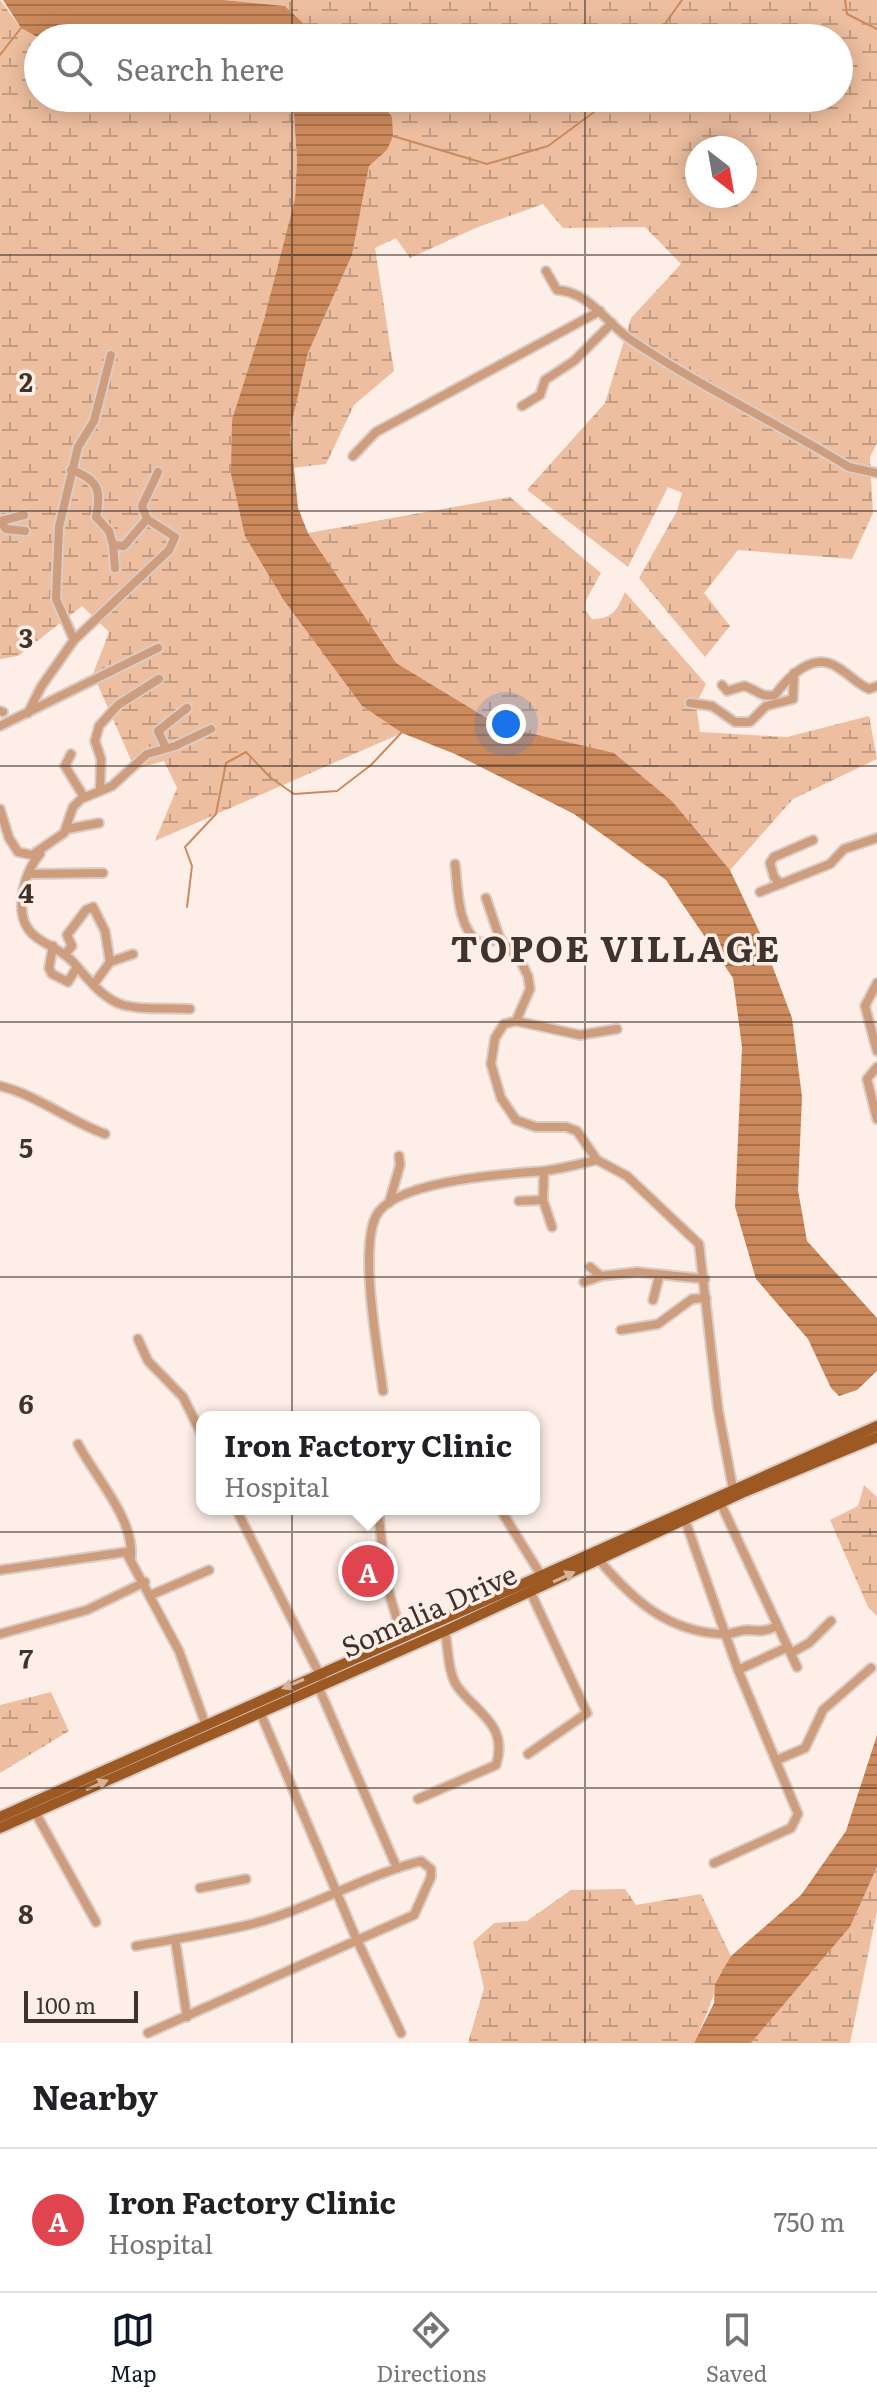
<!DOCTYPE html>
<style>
:root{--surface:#fff;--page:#f2f2f2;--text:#202124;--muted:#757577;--line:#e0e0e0;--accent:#111827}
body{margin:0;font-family:Literata,serif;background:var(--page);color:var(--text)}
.compass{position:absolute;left:685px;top:136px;width:72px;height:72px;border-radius:50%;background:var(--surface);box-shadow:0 4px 20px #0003;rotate:149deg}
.scale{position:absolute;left:24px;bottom:20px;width:114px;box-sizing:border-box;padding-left:8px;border:4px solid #40332b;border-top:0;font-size:22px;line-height:28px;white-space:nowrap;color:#40332b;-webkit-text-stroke:6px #fdefe7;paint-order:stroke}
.you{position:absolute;left:506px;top:724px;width:28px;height:28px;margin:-20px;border:6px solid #fff;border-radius:50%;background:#1a73e8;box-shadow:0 0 0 12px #1a73e833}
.badge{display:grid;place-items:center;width:52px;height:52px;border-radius:50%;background:var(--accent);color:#fff;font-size:26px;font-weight:700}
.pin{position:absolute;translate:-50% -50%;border:4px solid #fff;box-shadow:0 2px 8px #0006}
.popup{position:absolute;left:196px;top:1411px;width:344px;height:104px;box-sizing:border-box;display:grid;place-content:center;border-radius:16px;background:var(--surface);filter:drop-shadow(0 2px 6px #0005);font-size:26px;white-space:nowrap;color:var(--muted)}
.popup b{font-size:30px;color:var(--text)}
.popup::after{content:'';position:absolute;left:50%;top:100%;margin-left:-16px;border:16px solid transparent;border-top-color:var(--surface)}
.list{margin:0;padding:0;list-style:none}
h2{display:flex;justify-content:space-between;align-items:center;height:104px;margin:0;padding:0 32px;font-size:34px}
h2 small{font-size:26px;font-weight:400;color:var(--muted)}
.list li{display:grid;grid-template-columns:52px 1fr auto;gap:24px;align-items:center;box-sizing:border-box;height:144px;padding:0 32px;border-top:2px solid var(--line)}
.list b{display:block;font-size:30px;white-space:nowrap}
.list p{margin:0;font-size:26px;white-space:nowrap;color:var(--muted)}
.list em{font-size:26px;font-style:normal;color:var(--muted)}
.icon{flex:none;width:44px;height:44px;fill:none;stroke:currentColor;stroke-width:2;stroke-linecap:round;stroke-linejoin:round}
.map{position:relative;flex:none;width:877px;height:2043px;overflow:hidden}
.search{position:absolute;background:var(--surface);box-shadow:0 4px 20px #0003;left:24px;right:24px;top:24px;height:88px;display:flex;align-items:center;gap:20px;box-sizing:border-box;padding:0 28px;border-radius:44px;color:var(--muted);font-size:30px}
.sheet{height:248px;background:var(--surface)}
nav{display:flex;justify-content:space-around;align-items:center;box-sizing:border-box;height:112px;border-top:2px solid var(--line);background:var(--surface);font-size:22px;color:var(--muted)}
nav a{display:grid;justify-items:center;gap:4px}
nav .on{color:var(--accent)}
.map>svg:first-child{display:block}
</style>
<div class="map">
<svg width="877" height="2043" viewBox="0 0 877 2043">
<defs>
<pattern id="wetland-marsh" width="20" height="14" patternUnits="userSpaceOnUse" patternTransform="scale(2)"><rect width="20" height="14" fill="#edbe9f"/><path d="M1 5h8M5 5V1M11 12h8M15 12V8" fill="none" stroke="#c19b82"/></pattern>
<pattern id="water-rules" width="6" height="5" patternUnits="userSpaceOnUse" patternTransform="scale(2)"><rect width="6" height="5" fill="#cc8a5c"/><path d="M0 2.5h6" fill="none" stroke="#a7714c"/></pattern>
</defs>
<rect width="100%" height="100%" fill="#fdefe7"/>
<g fill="url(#wetland-marsh)" fill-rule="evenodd">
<path d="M0,0L21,28L39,38L38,98H287L294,115L297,160L295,199L263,323L285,602L362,706L402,733L155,841L177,788L164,761L135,769L93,674L109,632L82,606L18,656L0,659Z"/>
<path d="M224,0H877V443L870,457L873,513L852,559L738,550L704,593L730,626L705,657L639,578L677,511L682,493L668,487L628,567L527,490L605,403L631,318L681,264L645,227L563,228L543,204L478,227L410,258L396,238L375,248L394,371L354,405L326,464L292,468L290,430L308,353L352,255L369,165L387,150L392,117L379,98H839V38H319L285,6ZM697,148H745V196H697Z"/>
<path d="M510,497L601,573L586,600L585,610L592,619C613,619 617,610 625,592L706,684L696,704L700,732L787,737L869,716L877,759L793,799L730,870L672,801L615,754L500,726L395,663L308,533Z"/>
<path d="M864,1485L877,1497V1616L868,1607L830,1520L858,1506Z"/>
<path d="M51,1692L69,1731L0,1773V1705Z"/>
<path d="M877,1867V1911L850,2043H751L850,1927Z"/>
<path d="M625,1889L636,1905L701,1894L731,1956C715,1984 709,2013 694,2043H468L484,1988L473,1942L494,1923L527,1921L571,1890Z"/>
</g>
<g fill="url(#water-rules)">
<path d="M3,0H224L285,6L319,38H39L21,28Z"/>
<path d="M287,98H379L392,117L393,136L387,150L369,166L352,255L308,353L290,430L298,508L308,533L396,663L500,726L614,753L672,801L730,870L760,933L792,1018L802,1097L798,1190L807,1241L877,1318V1371L857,1390L839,1396L831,1388L808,1339L756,1279L735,1207L742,1047L733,978L666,880L574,814L455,754L402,733L362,706L285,602L245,536L231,474L232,420L263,323L295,199L297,160L294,115Z"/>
<path d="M877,1735V1867L850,1927L751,2043H694L714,2003L715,1984L731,1956L801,1895L846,1831Z"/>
</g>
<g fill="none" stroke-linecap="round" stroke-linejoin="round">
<g stroke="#cc8a5c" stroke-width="2">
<path d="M845,0L847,14L877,29"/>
<path d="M655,38L682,0"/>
<path d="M0,55L21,28"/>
<path d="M393,136L487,164L548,146L613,98"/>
<path d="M187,907L192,866L185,847L216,814L226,763L246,752L271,778L294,794L337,791L371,765L403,731"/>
</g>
<g stroke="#dbcdc5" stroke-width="12">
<g id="minor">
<path d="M546,271L557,290C590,292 606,323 631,340C701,387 777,423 849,467L877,473"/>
<path d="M522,406L540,395L545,380L574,361L612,323"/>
<path d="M353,456L376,432L600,311"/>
<path d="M71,470C98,479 102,490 96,517L109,531L113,545"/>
<path d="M147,519L142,506L158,472"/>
<path d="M0,521L6,529L25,531"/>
<path d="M0,521L24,515"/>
<path d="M74,640L169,550L175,537L147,519L124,546L113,545L115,568"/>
<path d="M722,685L727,691L744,686C756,689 760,698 775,695C788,677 813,651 837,667C849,674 856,683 869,689L877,686"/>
<path d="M690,703L712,706L735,722H750L766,706L793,699L794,673"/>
<path d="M0,711L3,712"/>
<path d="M28,713L41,687L74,640L56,599L59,527L78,447L94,421L111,355"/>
<path d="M0,726L158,648"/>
<path d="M166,748L158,731L187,708"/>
<path d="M71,754L65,766L84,797"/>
<path d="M100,790L101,759L95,741L99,726L118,705L159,679"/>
<path d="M0,809L9,838L18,852L32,855L64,833L73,807L81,799L112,786L147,754L175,746L211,729"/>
<path d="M67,829L99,823"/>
<path d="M40,854C23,873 11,919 36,937C48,946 61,950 72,961C86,976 102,999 123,1005C144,1011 168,1007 190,1009"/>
<path d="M455,864C458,889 457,927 479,943L500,939"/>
<path d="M29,874L103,873"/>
<path d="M781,884L774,877L770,863L774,857L813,840"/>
<path d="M760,892L830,864L844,849L877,838"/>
<path d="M486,898L500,939L520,960L528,976L530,989L516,1021"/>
<path d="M53,946L49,968L52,974L68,982L77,967"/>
<path d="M65,954L72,946L67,935L86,910L93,907L105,931L110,962"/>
<path d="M877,983L865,1006L877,1051"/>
<path d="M94,984L110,962L133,954"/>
<path d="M617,1029L580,1035L516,1021L504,1024L495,1038L491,1064L501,1098L516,1120L536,1127H566L577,1131L597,1160L627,1176L699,1244L718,1409L733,1489"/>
<path d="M877,1067L867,1079L877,1119"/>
<path d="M0,1086C37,1095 69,1121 105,1134"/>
<path d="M544,1171L543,1200L552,1227"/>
<path d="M519,1201L543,1200"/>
<path d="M389,1203L400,1165L399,1156"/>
<path d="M590,1267L601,1276L637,1272L705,1279"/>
<path d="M584,1282L601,1276"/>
<path d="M653,1300L659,1277"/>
<path d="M621,1330L658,1324L692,1299L706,1298"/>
<path d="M138,1339L148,1361L183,1397L202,1435"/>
<path d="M383,1391C378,1351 359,1251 376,1216C394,1180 507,1174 543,1171C561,1169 579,1164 597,1160"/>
<path d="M78,1444C95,1477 134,1518 131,1557"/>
<path d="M721,1504L797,1667"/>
<path d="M236,1509L324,1683"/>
<path d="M378,1509L386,1582L402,1637"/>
<path d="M500,1509L541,1575"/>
<path d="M685,1520L738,1670L798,1814L791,1828L714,1863"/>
<path d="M599,1560C633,1600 668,1632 723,1634C731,1635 739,1630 748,1630C760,1631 765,1632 777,1626"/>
<path d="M0,1570L126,1552L179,1651L205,1723"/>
<path d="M151,1595L209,1570"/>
<path d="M0,1634L87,1610L145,1582"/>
<path d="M791,1653L809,1643L831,1621"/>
<path d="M738,1670L788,1647"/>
<path d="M318,1686L397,1868"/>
<path d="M260,1712L356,1938L401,2033"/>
<path d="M528,1754L587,1713L530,1591"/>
<path d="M777,1760L805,1748L823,1710L871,1668"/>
<path d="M418,1799L496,1765C509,1724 475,1712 457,1686C448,1673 448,1647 445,1631"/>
<path d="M35,1812L96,1922"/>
<path d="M200,1888L246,1879"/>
<path d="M175,1939L187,2017"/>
<path d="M136,1946C175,1939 214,1933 252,1924C310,1909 363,1876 421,1861L431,1869V1877L414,1915L148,2033"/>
</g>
</g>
<g stroke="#dbcdc5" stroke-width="14">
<g id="major">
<path d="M0,1817L877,1426"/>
<path d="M0,1828L445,1631L742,1493L877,1437"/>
</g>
</g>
<use href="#minor" stroke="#cd9d7d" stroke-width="8"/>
<use href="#major" stroke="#9c5924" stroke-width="10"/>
</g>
<defs><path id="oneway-solid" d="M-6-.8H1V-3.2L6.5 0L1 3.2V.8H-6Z" transform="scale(2)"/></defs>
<g fill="#d6b399">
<use href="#oneway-solid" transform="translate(564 1577) rotate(-25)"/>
<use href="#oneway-solid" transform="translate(293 1684) rotate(157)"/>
<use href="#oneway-solid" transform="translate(97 1785) rotate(-24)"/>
</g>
<path fill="none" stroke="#40332b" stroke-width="2" stroke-opacity="0.55" d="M292,0V38M585,0V38M292,98V2043M585,98V2043M0,255H877M0,511H877M0,766H877M0,1022H877M0,1277H877M0,1532H877M0,1788H877"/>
<g text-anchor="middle" stroke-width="7" stroke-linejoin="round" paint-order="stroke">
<g font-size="28" fill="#40332b" stroke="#fdefe7">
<text transform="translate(429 1611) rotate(-24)" y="10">Somalia Drive</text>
</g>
<g font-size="36" font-weight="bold" letter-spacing="2" fill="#40332b" stroke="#fdefe7">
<text x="616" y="962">TOPOE VILLAGE</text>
</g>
</g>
<g font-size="26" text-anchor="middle" font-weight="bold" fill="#40332b" stroke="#fdefe7" stroke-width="7" stroke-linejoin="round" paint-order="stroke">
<text x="26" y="392">2</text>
<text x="26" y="648">3</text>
<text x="26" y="903">4</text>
<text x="26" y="1158">5</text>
<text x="26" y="1414">6</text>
<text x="26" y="1669">7</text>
<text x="26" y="1924">8</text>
</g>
</svg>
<svg class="compass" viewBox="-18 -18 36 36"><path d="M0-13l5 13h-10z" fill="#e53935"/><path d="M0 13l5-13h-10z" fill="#757577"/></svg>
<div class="scale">100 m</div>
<div class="you"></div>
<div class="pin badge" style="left:368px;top:1571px;background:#e0444e">A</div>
<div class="popup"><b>Iron Factory Clinic</b>Hospital</div>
<div class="search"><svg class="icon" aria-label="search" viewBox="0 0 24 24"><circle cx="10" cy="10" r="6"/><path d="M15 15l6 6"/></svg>Search here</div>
</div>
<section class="sheet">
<h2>Nearby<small></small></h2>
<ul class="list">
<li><span class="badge" style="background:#e0444e">A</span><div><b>Iron Factory Clinic</b><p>Hospital</p></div><em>750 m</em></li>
</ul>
</section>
<nav>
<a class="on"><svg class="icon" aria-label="map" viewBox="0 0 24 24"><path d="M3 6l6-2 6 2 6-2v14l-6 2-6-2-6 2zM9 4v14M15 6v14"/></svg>Map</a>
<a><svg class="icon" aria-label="directions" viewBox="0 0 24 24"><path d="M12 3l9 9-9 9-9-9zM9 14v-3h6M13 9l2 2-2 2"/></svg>Directions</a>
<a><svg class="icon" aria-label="saved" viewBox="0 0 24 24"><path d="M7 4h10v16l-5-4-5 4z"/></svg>Saved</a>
</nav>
